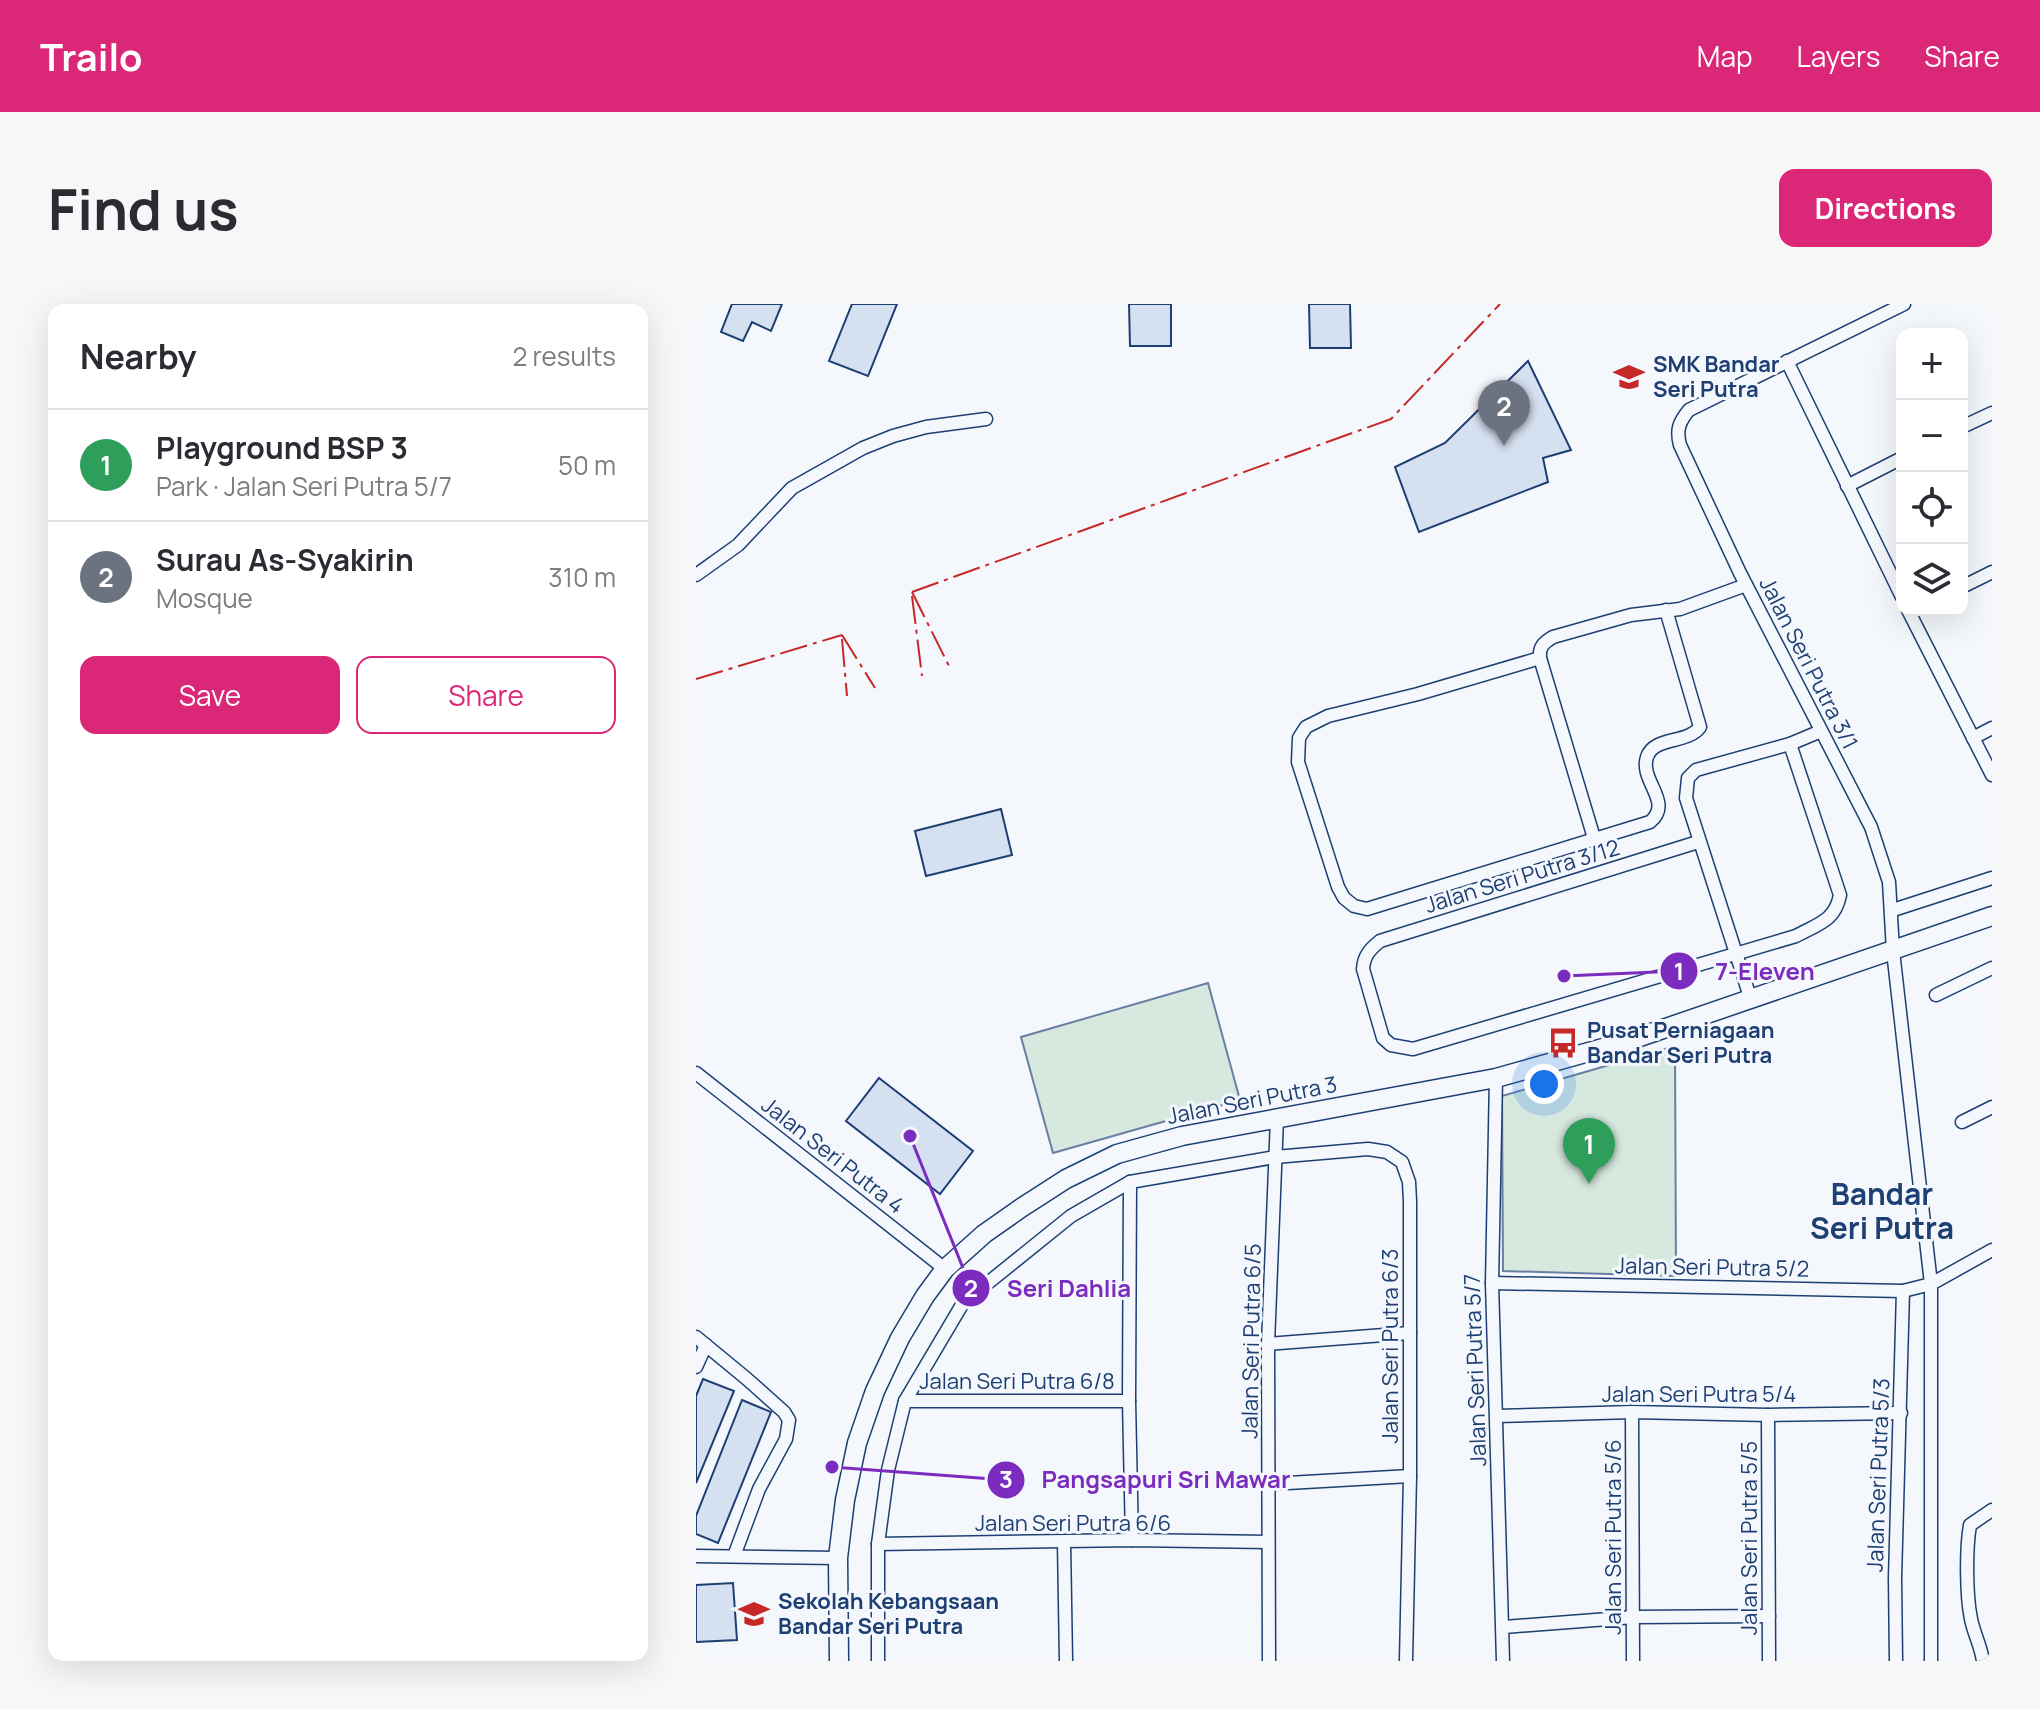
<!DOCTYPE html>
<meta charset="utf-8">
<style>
:root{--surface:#fff;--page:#f7f7f7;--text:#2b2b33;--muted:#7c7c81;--line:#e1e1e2;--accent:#db2777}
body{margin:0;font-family:Manrope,sans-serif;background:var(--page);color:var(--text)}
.controls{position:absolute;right:24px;top:24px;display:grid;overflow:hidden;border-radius:16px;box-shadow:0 8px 32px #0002}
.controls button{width:72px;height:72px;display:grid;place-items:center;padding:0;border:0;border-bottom:2px solid var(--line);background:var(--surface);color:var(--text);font:40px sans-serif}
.you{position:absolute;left:848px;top:780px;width:28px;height:28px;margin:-20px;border:6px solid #fff;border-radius:50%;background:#1a73e8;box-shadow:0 0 0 12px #1a73e833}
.badge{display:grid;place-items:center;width:52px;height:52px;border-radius:50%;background:var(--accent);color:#fff;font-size:26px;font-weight:700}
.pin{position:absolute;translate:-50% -66px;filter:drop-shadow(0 2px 4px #0008)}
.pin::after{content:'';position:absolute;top:42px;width:28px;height:24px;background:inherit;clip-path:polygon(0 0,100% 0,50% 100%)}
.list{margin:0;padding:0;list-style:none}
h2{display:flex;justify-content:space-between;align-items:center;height:104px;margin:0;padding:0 32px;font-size:34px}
h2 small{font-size:26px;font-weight:400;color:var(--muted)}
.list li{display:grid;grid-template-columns:52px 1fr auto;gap:24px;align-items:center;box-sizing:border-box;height:112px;padding:0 32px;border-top:2px solid var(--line)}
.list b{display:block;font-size:30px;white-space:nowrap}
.list p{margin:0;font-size:26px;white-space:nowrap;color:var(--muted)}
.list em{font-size:26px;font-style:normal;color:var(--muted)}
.actions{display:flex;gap:16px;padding:24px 32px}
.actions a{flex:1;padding:18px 0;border:2px solid var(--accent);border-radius:16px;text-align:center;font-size:28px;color:var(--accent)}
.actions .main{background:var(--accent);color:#fff}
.icon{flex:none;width:44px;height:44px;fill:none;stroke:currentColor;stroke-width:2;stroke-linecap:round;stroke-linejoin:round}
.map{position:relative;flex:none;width:1296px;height:1357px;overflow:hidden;border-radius:16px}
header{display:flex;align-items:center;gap:48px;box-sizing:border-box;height:112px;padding:0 40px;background:var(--accent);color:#fff}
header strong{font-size:38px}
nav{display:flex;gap:44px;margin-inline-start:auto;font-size:28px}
.intro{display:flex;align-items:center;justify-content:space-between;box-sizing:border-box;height:192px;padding:0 48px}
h1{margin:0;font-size:56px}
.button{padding:20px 36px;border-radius:16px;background:var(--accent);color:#fff;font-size:28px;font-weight:700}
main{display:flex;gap:48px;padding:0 48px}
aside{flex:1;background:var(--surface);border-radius:16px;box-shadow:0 8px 32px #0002}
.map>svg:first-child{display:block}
</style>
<header>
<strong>Trailo</strong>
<nav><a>Map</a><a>Layers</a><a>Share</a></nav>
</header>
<div class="intro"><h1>Find us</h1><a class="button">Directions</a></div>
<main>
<aside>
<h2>Nearby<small>2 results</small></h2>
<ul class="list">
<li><span class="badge" style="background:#2e9e5b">1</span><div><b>Playground BSP 3</b><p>Park · Jalan Seri Putra 5/7</p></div><em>50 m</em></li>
<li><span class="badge" style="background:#6b7280">2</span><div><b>Surau As-Syakirin</b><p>Mosque</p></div><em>310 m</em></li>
</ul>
<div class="actions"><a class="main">Save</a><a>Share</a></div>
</aside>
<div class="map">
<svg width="1296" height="1357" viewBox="0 0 1296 1357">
<rect width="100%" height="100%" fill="#f4f7fb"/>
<g fill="#d7e8df" stroke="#687fa3" stroke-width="2">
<path d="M512,679L544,796L357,849L325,733Z"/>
<path d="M979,742L980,972L807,967L806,792Z"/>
</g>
<g fill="#d5e0f0" stroke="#1d3f73" stroke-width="2">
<path d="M36,0H86L75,27L56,18L47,37L25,28Z"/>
<path d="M156,0H201L172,72L133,57Z"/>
<path d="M433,0H475V42H434Z"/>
<path d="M613,0H654L655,44H614Z"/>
<path d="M832,57L875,146L847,154L852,178L723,228L699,163L749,139Z"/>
<path d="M305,505L316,551L230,572L219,527Z"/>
<path d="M183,774L277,847L244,890L150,817Z"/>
<path d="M7,1075L38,1087L0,1179V1092Z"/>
<path d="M46,1096L75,1108L22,1239L0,1230V1212Z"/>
<path d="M37,1279L41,1336L0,1338V1281Z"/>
</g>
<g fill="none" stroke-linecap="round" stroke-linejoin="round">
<g stroke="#1d3f73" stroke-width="15">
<g id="street">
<path d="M1208,0L993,106C983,118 980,126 984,141L1044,269L1175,523L1193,578L1197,647L1235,980V1357"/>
<path d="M1091,57L1206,293"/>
<path d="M1266,123L1296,109"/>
<path d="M1151,182L1206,154"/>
<path d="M0,271L42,241L96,184L167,144L197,132L230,123L290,115"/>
<path d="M1266,283L1296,268"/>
<path d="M1212,306L1296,471"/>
<path d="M844,354L722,390L632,412L610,423L603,434L602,458L642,583L648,594L658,602L671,605L954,518C978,498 943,477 951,453C958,432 992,440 1004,423L970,306"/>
<path d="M1277,434L1296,424"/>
<path d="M898,534L844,354C843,343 847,339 857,333L935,311L984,305L1050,281"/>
<path d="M1002,538L684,637C673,646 668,652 667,665L687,734L695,741L717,745L1100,632C1122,620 1139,617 1144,591L1094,440"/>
<path d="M1197,606L1296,574"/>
<path d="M1240,691L1296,664"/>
<path d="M1054,693L990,494L992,474L1000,466L1094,440L1125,427"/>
<path d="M0,769L249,965"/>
<path d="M800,774L796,979L807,1357"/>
<path d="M1266,818L1296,803"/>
<path d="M434,878L433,1097L436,1236"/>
<path d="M796,979L1207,987L1235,980L1296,946"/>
<path d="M0,1033L51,1075L88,1108L93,1116L90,1135L63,1185L38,1252"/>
<path d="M572,1040L714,1029"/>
<path d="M0,1063L10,1041"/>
<path d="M209,1097H433"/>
<path d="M936,1108L937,1357"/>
<path d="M1072,1111L1073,1357"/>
<path d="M801,1112L936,1108L1072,1111L1205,1109"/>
<path d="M574,1180L714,1172"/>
<path d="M368,1238L370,1357"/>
<path d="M182,1240L436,1236L572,1238"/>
<path d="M0,1252L142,1254"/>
<path d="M808,1323L938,1313L1073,1312"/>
<path d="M182,1357V1240L192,1166L209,1097L267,999L375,912L434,878L579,853L672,845L691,848L706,858L713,878L714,897V1172L710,1357"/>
<path d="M573,1357L572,1040L581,814"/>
<path d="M1200,1357L1199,1274L1207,987"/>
<path d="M1287,1357C1285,1342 1278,1330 1275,1315C1270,1291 1270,1244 1274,1221L1296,1206"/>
</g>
</g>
<g stroke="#1d3f73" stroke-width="21">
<path id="secondary" d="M143,1357L142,1254L149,1196L161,1139L179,1087L204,1034L229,992L249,965L288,930L325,904L370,875L421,850L486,832L800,774L932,737L1296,612"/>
</g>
<use href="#street" stroke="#f4f7fb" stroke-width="12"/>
<use href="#secondary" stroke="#f4f7fb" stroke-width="18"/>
<g stroke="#c62828" stroke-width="2" stroke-dasharray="28 6 4 6" stroke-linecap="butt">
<path d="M216,288L695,115L804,0"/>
<path d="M216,288L254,364"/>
<path d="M216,292L226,372"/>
<path d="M146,331L179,384"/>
<path d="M146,335L151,392"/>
<path d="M0,375L146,331"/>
</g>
</g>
<defs>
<g id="school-bare" transform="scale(2.4)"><path d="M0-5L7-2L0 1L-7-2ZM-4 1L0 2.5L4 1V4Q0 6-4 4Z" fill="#c62828" stroke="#f4f7fb" stroke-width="2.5" paint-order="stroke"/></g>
<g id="bus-bare" transform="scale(2.4)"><path d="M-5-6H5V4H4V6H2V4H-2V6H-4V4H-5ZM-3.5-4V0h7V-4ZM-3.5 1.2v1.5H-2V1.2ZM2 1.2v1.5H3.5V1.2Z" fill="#c62828" stroke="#f4f7fb" stroke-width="2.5" paint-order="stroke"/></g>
</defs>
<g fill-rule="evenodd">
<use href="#school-bare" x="933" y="73"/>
<use href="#bus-bare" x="867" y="739"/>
<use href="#school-bare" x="58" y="1310"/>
</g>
<g text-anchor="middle" stroke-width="6" stroke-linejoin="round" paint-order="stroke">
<g font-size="22" font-weight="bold" fill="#1d3f73" stroke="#f4f7fb" text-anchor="start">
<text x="957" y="68">SMK Bandar<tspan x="957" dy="25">Seri Putra</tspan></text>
<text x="891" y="734">Pusat Perniagaan<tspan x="891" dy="25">Bandar Seri Putra</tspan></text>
<text x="82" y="1305">Sekolah Kebangsaan<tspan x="82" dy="25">Bandar Seri Putra</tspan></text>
</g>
<g font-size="22" fill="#1d3f73" stroke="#f4f7fb">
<text transform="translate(1113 359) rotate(63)" y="8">Jalan Seri Putra 3/1</text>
<text transform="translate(826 572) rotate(-17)" y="8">Jalan Seri Putra 3/12</text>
<text transform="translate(556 796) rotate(-11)" y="8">Jalan Seri Putra 3</text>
<text transform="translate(137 851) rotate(38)" y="8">Jalan Seri Putra 4</text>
<text transform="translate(1016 963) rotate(1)" y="8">Jalan Seri Putra 5/2</text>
<text transform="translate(555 1037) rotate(-89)" y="8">Jalan Seri Putra 6/5</text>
<text transform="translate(694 1042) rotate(-90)" y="8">Jalan Seri Putra 6/3</text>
<text transform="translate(779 1066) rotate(-92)" y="8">Jalan Seri Putra 5/7</text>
<text x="321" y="1085">Jalan Seri Putra 6/8</text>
<text x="1003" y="1098">Jalan Seri Putra 5/4</text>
<text transform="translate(1182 1171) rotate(-88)" y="8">Jalan Seri Putra 5/3</text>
<text x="377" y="1227">Jalan Seri Putra 6/6</text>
<text transform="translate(917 1233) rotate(-90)" y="8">Jalan Seri Putra 5/6</text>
<text transform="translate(1053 1234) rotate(-90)" y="8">Jalan Seri Putra 5/5</text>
</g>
<g font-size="30" font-weight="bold" fill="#1d3f73" stroke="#f4f7fb">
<text x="1186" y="901">Bandar<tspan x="1186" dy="34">Seri Putra</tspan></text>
</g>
</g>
<path fill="none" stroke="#7b2cbf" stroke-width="3" d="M868 672L983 667M214 832L275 984M136 1163L310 1176"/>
<g fill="#7b2cbf" stroke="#f4f7fb" stroke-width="3">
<circle cx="868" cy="672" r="8"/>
<circle cx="214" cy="832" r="8"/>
<circle cx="136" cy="1163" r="8"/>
<circle cx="983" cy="667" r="20"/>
<circle cx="275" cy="984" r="20"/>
<circle cx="310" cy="1176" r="20"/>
</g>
<g font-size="24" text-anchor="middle" font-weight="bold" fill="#fff">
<text x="983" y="676">1</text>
<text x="275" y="993">2</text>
<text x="310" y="1184">3</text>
</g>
<g font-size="24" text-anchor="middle" font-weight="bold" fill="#7b2cbf" stroke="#f4f7fb" stroke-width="6" stroke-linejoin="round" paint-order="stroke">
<text x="1069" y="676">7-Eleven</text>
<text x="373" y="993">Seri Dahlia</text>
<text x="470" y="1184">Pangsapuri Sri Mawar</text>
</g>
</svg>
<div class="controls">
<button>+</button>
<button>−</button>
<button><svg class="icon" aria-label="locate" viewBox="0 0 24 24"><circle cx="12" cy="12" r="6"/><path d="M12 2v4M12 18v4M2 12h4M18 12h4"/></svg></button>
<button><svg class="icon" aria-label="layers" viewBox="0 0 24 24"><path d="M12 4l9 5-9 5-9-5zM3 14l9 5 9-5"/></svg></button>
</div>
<div class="you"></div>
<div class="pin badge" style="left:893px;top:880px;background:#2e9e5b">1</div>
<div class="pin badge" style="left:808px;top:142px;background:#6b7280">2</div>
</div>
</main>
